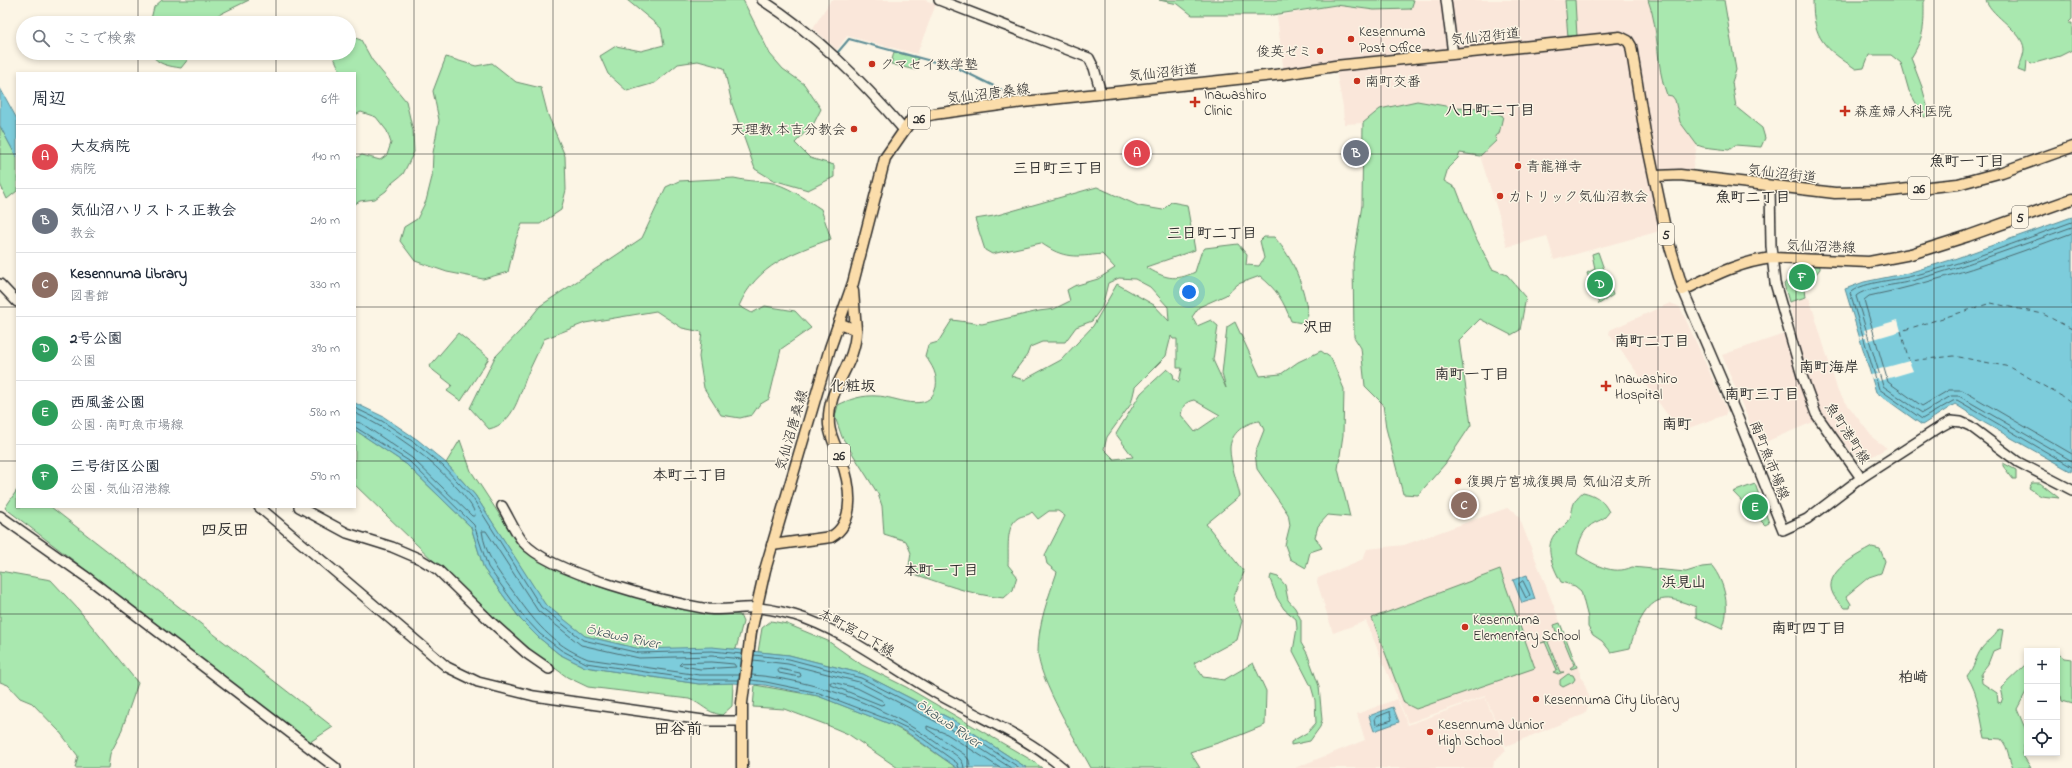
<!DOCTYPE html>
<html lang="ja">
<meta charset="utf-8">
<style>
:root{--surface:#fff;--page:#f2f2f3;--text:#1f2937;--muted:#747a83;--line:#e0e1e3;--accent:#b45309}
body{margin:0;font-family:"Indie Flower","Klee One",sans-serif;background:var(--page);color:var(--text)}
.controls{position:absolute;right:12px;bottom:12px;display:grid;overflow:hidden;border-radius:0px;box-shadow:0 2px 6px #0003}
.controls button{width:36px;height:36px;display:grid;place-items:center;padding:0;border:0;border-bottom:1px solid var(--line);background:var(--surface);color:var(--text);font:20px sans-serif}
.you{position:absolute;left:1189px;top:292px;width:14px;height:14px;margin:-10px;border:3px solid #fff;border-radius:50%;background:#1a73e8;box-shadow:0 0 0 6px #1a73e833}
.badge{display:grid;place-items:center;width:26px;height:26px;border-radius:50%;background:var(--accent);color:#fff;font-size:13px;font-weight:700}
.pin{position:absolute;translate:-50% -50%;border:2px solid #fff;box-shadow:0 1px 4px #0006}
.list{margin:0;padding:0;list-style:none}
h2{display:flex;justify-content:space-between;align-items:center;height:52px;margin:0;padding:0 16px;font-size:17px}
h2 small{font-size:13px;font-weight:400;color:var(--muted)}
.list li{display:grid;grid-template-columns:26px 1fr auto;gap:12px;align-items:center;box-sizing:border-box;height:64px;padding:0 16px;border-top:1px solid var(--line)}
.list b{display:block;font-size:15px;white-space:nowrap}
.list p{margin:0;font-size:13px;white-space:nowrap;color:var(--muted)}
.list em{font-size:13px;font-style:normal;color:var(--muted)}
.icon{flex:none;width:22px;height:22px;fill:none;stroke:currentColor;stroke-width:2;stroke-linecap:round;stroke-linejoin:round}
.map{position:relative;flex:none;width:2072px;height:768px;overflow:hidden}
.search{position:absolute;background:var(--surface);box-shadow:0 2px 6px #0003;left:16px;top:16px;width:340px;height:44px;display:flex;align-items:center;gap:10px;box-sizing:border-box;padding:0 14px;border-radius:22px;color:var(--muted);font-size:15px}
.panel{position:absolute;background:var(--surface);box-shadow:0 2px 6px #0003;left:16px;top:72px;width:340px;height:436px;border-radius:0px}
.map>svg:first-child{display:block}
</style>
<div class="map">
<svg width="2072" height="768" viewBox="0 0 2072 768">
<rect width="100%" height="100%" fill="#fcf5e5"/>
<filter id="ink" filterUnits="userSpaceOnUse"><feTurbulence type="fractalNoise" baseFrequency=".025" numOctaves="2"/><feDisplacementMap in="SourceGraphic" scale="8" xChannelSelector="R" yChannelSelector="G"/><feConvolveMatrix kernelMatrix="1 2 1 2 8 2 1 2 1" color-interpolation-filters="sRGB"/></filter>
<g filter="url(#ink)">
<g fill="#fae7da">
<path d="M831,0H925L936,4L917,54L847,36L837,50L813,28Z"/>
<path d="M1414,0H1648L1652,11L1662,83L1667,95L1672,96L1675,100L1680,121L1697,145L1692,172L1674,169L1655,176L1660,231L1554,260L1547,236L1507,247L1499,215L1480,156L1496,141L1486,108L1451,107L1417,101L1380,109L1363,123L1344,124L1343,107L1335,66L1284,74L1277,16L1336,5L1374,10L1411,9Z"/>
<path d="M1809,297L1838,392L1873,438L1887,448L1869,458L1854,455L1825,417L1763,443L1757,441L1722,355L1796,330L1789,302Z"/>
<path d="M1670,303L1680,307L1727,410L1725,415L1683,430L1677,428L1609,334L1610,330Z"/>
<path d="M1507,508L1514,511L1519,517L1589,696V704L1585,714L1506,746L1485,696L1408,723L1366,621L1333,633L1317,582L1318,578L1363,559L1367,549L1404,545Z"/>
<path d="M1485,697L1506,751L1494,761L1493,768H1295L1365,740L1357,714L1397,699L1408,725Z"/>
</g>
<g fill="#a9e8af" stroke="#6a8a6d" fill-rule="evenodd">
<path d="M162,0H249L202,23H150L154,7Z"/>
<path d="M627,0H743L770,54L783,69L804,84L821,109L814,123L795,143L810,158L834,165V177L808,190L773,180L755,169L732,104L724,68L698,61L678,64L655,83L627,91L608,74L600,56L616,46L641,51L664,45L661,28Z"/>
<path d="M1159,0H1414L1411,9L1374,10L1336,5L1272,15H1192L1178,4Z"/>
<path d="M1565,0H1575L1577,36L1568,37Z"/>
<path d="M1648,0H1724L1736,70L1732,82L1736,107L1762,128L1765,138L1761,147L1735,145L1729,150L1703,147L1697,145L1680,122L1675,100L1672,96L1667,95C1655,65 1660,31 1648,0Z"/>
<path d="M1813,0H1924C1924,25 1925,36 1911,58L1922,87L1930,116L1924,117L1909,91L1901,63L1891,55H1869L1864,68L1856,69C1825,48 1813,40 1813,0Z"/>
<path d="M1986,0H2072V19L2068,23H2072V50L2060,56L2031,64L2027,60L2026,73L2018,70C2020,64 2024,55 2024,49C2023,31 1992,17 1986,0Z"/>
<path d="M349,36L361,40L372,60L406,101L413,131L414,152L403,174L392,183L386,191L375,199L360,201L355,204V158L362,155L380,160L387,155L391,143L387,131L376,117L361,112L355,115V73H341L332,53H349Z"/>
<path d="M894,52L918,58L915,70L891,64Z"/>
<path d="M151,53H193L181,68C169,66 157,65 151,53Z"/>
<path d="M446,57L476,66L492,63L516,82L541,88L548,115L565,156L566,190L561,210L540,224H522L516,239L508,272L483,279L447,272L415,261L400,241L404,227L417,219L426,201L432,177L433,153L439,120L433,91Z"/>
<path d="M1417,101L1451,107L1486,108L1503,116L1499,134L1495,136L1496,141L1480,156L1460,153L1458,158L1448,168L1444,181L1456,188L1473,232L1492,269L1507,275L1526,297L1520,330L1511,335L1480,319L1459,340L1471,425L1445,464L1418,495L1403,494L1386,428L1383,404L1365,386L1361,348L1354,337L1353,263L1362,205L1363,123L1380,109Z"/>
<path d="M0,126L17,158V191L7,199L0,184Z"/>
<path d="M734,178C746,181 756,181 768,182C785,184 807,200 821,209L831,239C792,253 757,265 739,306L752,313L765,306L795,311L811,328L781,349L769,399L759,405L752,415L740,418L721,415L704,388L699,357L702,332L682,328L656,311L585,323L544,339C539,350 533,362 528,373C519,394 515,423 489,429L470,408L495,357L521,330L540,306L642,238L666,187L679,181Z"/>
<path d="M1097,187L1139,206L1163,210L1171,202L1187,205L1195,250L1146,267C1164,278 1175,282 1195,272L1201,253L1205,248L1238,244L1247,255L1246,265L1259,266L1264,258L1260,241L1264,237H1274C1294,259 1304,286 1308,316L1302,323L1291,321C1283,300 1277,290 1260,276L1238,284L1226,295L1199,307L1192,317L1197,326L1211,320L1218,326L1213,360L1226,388L1222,374L1227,327L1235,322L1260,376L1281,374L1298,362L1321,351L1331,358L1344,389L1343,435L1338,469L1350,517L1328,515L1318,526L1315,537L1322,548L1310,552L1306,568L1290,559L1285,545L1290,525L1288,514L1257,469L1255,453L1264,430L1260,421C1246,422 1230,433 1230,449C1230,462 1237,482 1240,496L1206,524L1244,572L1233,599L1242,621L1237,640L1194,663L1203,677L1224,680L1253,663L1266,691L1265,725L1233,738L1190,752L1200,768H1091C1077,742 1038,678 1038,652C1038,623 1048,599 1057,572L1047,564L1045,555L1065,516L1058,511H1049L1038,519L1032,512C1028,516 1023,515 1018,518C1005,526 1009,551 1008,565L1017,576L1013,590L1004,598C970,595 939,582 908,572L911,553L906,541L884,534L882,506L878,494L842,437L835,417L838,405C850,399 863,395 877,396C895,396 929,416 936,387C938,375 932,365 925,356L928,345L938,342L952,320L982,324L1039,311L1054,309L1070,301L1067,290L1074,286L1098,279L1115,268L1102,254C1075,257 1064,259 1041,243L992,254L985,250L975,219L994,216ZM1119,278L1135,279L1150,287L1168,307L1169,321L1154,305L1117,284L1093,326L1061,360L1024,380L1011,376L1027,355L1030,347L1042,342H1065L1076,327L1092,321L1102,307L1108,283ZM1171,336L1173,339H1177V368H1182L1179,382L1174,379L1173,374L1167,369L1141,393L1116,434L1133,457L1114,459L1104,449L1107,437L1131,404L1135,387L1166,356ZM1194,400L1220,415L1195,432L1181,415C1183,405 1185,402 1194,400Z"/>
<path d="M1598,252L1613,295L1599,304L1587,273L1595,269L1592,254Z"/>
<path d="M1800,266H1820V269L1805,288L1806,297L1789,302L1784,284Z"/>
<path d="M458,333L489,358L461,401L447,391L452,385L429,367Z"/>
<path d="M355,430L406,464L471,527L484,569L521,620L538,637L559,654L585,667L699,684L733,683L732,706L722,715C705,712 703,704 689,699L588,687L567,677L537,655L500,625L355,485Z"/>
<path d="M460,440L471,471L516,540L555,568L597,586L629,595L710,613L740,615L743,622L736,649H640L585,636L545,605L475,495L446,463Z"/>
<path d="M2003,463L2016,470V479H2013L2003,466Z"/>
<path d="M2032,483H2040L2059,498L2041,496L2029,488Z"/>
<path d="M1755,484L1769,523L1765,525L1733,492Z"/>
<path d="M17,490V507H51L333,727L310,742L5,508Z"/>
<path d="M1583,492C1596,495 1603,500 1609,512C1605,518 1603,519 1596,522C1583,528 1579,541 1577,554C1593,564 1613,576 1632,567L1686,572L1702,567L1712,566C1725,582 1731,610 1722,629L1696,617V607C1688,604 1674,598 1665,599C1645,600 1634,632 1630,648L1611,652L1602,641L1593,635L1588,627V618L1581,591L1575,586L1561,582C1554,569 1544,549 1554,535C1558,530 1564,527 1568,522C1575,511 1569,503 1583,492Z"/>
<path d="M1872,547L1880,549L1885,561L1881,573L1869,577L1846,596L1851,604L1850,608H1845C1841,604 1835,599 1833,594C1822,573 1857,555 1872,547Z"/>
<path d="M1500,570L1535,668L1416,709L1404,703L1372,618Z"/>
<path d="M0,571L51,580L78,609L138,683L120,735L110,754L108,768H75L78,756L59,731L32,703L20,698L8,685L0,682Z"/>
<path d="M1271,575L1278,577L1285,585L1288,600L1295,608L1301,620V643L1307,653L1319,686L1322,720L1320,727L1310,741L1291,745V742L1308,732L1316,723L1315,700L1311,686L1293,651L1297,628L1296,619L1284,609L1277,598L1270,579Z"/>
<path d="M771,621L787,624L828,641L862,665L906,687L1033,761L1042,768H1027L955,721L863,674L789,655L758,652L762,628Z"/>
<path d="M1560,623L1577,667L1571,669L1570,668L1574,665L1560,631L1556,632L1554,625Z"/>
<path d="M1999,629L2003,630L2000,648L1993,651L1988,664L1981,673L1982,683L1997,693L1998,702L2001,703L2003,697L2001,688L2027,663V690L2017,709L2027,733L2022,754L2031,768H2013C2007,756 2010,750 2001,739L1985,738C1980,717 1979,694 1967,676C1975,666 1975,658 1982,648C1988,640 1993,640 1999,629Z"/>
<path d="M1551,639L1548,642L1560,672H1564L1558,674L1553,672L1557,670L1545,642L1541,643Z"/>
<path d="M2057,653L2064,658L2072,659V704L2061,701L2057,681Z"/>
<path d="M1568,674L1573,675L1575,679L1573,682L1563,687L1560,685V680Z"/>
<path d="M755,685L818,696L890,724L908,734L957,768H898L848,734L827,725L784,709L753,707Z"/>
</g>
<g fill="#7dccdb" stroke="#5c8c95">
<path d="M0,88L17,119V158L0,126Z"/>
<path d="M2072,217V472L1983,422L1955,404L1922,425L1876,392L1845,289L1864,282L1908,273L1954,259Z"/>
<path d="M355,403L384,417L418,440L446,463L475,495L545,604L585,636L640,649L712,647L789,655L863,674L955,721L1027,768H957L908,733L890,724L818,696L765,685L733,683L699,684L585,667L559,654L538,637L521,620L484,569L471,527L406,464L355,430Z"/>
<path d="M1527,575L1535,599L1522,603L1513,580Z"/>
<path d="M1393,707L1399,722L1374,731L1369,716Z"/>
</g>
<g fill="#fcf5e5">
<path d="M1898,320L1901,331L1867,341L1866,338L1860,339L1859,336L1865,334L1864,330Z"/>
<path d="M1909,361L1913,371L1879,381L1878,378L1872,379L1870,375L1877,374L1876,370Z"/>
</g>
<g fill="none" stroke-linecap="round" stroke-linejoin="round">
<g stroke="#4c6b71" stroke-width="1">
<path d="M2072,222C2018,241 1964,264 1908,277C1894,280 1859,283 1850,293L1879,389L1922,419L1953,401L1957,400L2072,467"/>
<path d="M2072,227C2019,246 1966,266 1912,281C1898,285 1866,287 1856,296L1883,386L1922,413L1951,396H1959L2072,461"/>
<path d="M2072,233C2005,258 1939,282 1869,296L1864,300L1888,382L1922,406L1949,390H1962L2072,454"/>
<path d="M355,408L382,421L415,443L443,466L472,497L541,607L583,640L639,653L712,651L742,654"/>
<path d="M355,413C395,432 429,457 459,490C464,497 475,507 475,516H472L412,458L361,423L355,422"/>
<path d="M355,427L409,461L474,525L488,567L524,617L540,634L561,650L586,663L699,680H739"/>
<path d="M1523,581L1530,595L1526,598L1519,584Z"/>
<path d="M754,655L789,659L861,678L953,725L1020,768"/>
<path d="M753,660L788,664L859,682L950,729L1011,768"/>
<path d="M712,662L734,664L736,667L700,669L679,665L681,663Z"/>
<path d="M780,669L800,673L801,676L799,677L779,673L778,671Z"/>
<path d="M740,675H699L588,659C551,644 534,621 512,590C498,572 485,554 482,531H486L538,611L581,645L639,658L712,656L742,659"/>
<path d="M752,675C818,680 887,707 941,746C949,751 964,757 964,768"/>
<path d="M751,680L766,682L819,693L892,721L911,730L957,763L959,768"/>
<path d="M832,682L857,688L883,701L884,704L881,705L831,685L830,683Z"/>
<path d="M1390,712L1392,720L1376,725L1375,718Z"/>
<path d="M970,768L969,760L965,755L927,729V726L947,734L1000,768"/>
</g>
<g stroke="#5c8c95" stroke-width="2">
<path d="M838,52L849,39L957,68L1006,92"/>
<path d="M1012,95L1014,96"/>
</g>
<path stroke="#445b60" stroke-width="1" stroke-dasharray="5 4" stroke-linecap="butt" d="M2072,329L2043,314L1991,303L1901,331L1909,361L1954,356L2010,367L2072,402"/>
<g stroke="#2b2b2b" stroke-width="12">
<g id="secondary">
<path d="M762,0C817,35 862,81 904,130"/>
<path d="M939,0L1089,58L1094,68L1101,93"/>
<path d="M1446,0L1453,54"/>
<path d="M1770,186L1771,246L1775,283L1802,376L1816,414L1861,478L1940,427L1951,421L1961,422L1970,426L2018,462L2072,490"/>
<path d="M0,284L17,302"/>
<path d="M1683,290L1738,418L1783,530L1807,519L1861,478"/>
<path d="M502,506C509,518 515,532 523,542C549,573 667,602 708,609C724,611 740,607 756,608C768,608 782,612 794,615C842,629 890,667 934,692C978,717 1024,735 1063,768"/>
<path d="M259,507L447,667L478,682L534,696L710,721H741"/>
<path d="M299,507L347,533L392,547L420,559L438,570L490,621L526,653L549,669"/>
<path d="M0,516L89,579L336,768"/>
</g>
</g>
<g stroke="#2b2b2b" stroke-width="13">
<g id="primary">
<path d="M1655,176L1680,175L1835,193L1880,192L1958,184L2002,172L2072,147"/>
<path d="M853,291L856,330"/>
<path d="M772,545L831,537C857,522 850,483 841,459C837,449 830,437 829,425C826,388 856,366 856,330L839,323"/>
<path d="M742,768V703L751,632L765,570L830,348L853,283L885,158L912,119L934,114L1023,102L1284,74L1335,66L1620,37L1628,41L1631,46L1645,133L1666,233L1683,290C1713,276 1739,262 1772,258L1869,262L1911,254L1968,236L2072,199"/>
</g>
</g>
<use href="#secondary" stroke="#fcf5e5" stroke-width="9"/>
<use href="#primary" stroke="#fbddab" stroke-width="10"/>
</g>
</g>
<path fill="none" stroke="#2b2b2b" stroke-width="1" stroke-opacity="0.55" d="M138,0V23M276,0V23M414,0V768M553,0V768M691,0V768M829,0V768M967,0V768M1105,0V768M1243,0V768M1381,0V768M1519,0V768M1658,0V768M1796,0V768M1934,0V768M138,53V73M276,53V73M0,154H17M355,154H2072M0,307H17M355,307H2072M0,461H17M355,461H2072M138,507V768M276,507V768M0,614H2072"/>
<g fill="#c8321e" stroke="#fcf5e5" stroke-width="1.5">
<circle cx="1351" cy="39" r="4"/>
<circle cx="1320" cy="51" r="4"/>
<circle cx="872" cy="64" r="4"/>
<circle cx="1357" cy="81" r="4"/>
<path d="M1193 96h4v4h4v4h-4v4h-4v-4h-4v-4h4z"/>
<path d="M1843 105h4v4h4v4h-4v4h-4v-4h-4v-4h4z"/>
<circle cx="854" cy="129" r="4"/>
<circle cx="1518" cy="166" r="4"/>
<circle cx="1500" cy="196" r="4"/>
<path d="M1604 380h4v4h4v4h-4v4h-4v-4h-4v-4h4z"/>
<circle cx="1458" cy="481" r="4"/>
<circle cx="1465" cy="627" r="4"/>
<circle cx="1536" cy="699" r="4"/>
<circle cx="1430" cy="732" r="4"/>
</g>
<g text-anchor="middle" stroke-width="3" stroke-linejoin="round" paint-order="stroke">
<g fill="#fcf5e5" stroke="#6a6863" stroke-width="1">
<rect x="908" y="107" width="22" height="22" rx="3"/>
<rect x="1908" y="177" width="22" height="22" rx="3"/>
<rect x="2012" y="206" width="16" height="22" rx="3"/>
<rect x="1658" y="223" width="16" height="22" rx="3"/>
<rect x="828" y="444" width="22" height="22" rx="3"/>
</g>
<g font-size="13" font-weight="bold" fill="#2b2b2b">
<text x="919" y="123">26</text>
<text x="1919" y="193">26</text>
<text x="2020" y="222">5</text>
<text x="1666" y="239">5</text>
<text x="839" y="460">26</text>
</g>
<g font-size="14" fill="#2b2b2b" stroke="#fcf5e5" text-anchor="start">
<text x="1359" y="36">Kesennuma<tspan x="1359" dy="16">Post Office</tspan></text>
<text x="1312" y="56" text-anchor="end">俊英ゼミ</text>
<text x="880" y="69">クマセイ数学塾</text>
<text x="1365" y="86">南町交番</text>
<text x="1204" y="99">Inawashiro<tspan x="1204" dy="16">Clinic</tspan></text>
<text x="1854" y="116">森産婦人科医院</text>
<text x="846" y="134" text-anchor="end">天理教 本吉分教会</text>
<text x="1526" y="171">青龍禅寺</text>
<text x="1508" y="201">カトリック気仙沼教会</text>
<text x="1615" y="383">Inawashiro<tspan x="1615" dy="16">Hospital</tspan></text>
<text x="1466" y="486">復興庁宮城復興局 気仙沼支所</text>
<text x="1473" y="624">Kesennuma<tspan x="1473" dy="16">Elementary School</tspan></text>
<text x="1544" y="704">Kesennuma City Library</text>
<text x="1438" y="729">Kesennuma Junior<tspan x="1438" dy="16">High School</tspan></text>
</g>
<g font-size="14" fill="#2b2b2b" stroke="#fcf5e5">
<text transform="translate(1485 36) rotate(-6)" y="5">気仙沼街道</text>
<text transform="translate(1163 72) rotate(-6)" y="5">気仙沼街道</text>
<text transform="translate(988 93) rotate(-7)" y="5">気仙沼唐桑線</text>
<text transform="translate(1782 173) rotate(7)" y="5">気仙沼街道</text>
<text transform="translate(1821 246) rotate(2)" y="5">気仙沼港線</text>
<text transform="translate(791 430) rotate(-74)" y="5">気仙沼唐桑線</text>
<text transform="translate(1848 433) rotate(57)" y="5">魚町港町線</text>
<text transform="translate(1770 460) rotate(68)" y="5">南町魚市場線</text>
<text transform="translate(857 632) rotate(29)" y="5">本町宮口下線</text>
</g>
<g font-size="15" font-weight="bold" fill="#2b2b2b" stroke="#fcf5e5">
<text x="1490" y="115">八日町二丁目</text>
<text x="1967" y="166">魚町一丁目</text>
<text x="1058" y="173">三日町三丁目</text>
<text x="1753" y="202">魚町二丁目</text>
<text x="1212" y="238">三日町二丁目</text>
<text x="1318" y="332">沢田</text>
<text x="1652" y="346">南町二丁目</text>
<text x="1829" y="372">南町海岸</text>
<text x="1472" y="379">南町一丁目</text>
<text x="853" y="391">化粧坂</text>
<text x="1762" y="399">南町三丁目</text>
<text x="1677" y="429">南町</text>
<text x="690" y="480">本町二丁目</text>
<text x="941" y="575">本町一丁目</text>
<text x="1684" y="587">浜見山</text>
<text x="1809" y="633">南町四丁目</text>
<text x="1913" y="682">柏崎</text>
</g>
<g font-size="15" font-style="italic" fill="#445b60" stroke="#fcf5e5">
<text transform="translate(623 636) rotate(12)" y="5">Ōkawa River</text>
<text transform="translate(949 723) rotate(34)" y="5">Ōkawa River</text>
</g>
<g font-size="16" font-weight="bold" fill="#2b2b2b" stroke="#fcf5e5">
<text x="225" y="535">四反田</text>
<text x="678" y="734">田谷前</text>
</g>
</g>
</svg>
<div class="controls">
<button>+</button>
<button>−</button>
<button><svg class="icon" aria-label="locate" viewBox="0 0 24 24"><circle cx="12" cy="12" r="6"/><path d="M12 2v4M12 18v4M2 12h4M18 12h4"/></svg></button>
</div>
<div class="you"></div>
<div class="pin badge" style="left:1137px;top:153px;background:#e0444e">A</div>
<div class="pin badge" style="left:1356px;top:153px;background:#6b7280">B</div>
<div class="pin badge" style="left:1464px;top:505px;background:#8d6e63">C</div>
<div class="pin badge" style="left:1600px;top:284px;background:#2e9e5b">D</div>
<div class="pin badge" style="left:1755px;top:507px;background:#2e9e5b">E</div>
<div class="pin badge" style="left:1802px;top:277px;background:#2e9e5b">F</div>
<div class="search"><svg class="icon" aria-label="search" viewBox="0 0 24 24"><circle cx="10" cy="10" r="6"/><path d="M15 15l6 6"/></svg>ここで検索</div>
<section class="panel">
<h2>周辺<small>6件</small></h2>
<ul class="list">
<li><span class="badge" style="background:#e0444e">A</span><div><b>大友病院</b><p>病院</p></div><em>140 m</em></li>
<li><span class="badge" style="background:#6b7280">B</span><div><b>気仙沼ハリストス正教会</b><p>教会</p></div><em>210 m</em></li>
<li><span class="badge" style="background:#8d6e63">C</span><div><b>Kesennuma Library</b><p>図書館</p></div><em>330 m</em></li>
<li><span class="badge" style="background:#2e9e5b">D</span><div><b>2号公園</b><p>公園</p></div><em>390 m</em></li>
<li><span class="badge" style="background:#2e9e5b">E</span><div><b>西風釜公園</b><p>公園 · 南町魚市場線</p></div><em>580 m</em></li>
<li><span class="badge" style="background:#2e9e5b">F</span><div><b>三号街区公園</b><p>公園 · 気仙沼港線</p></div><em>590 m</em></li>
</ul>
</section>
</div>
